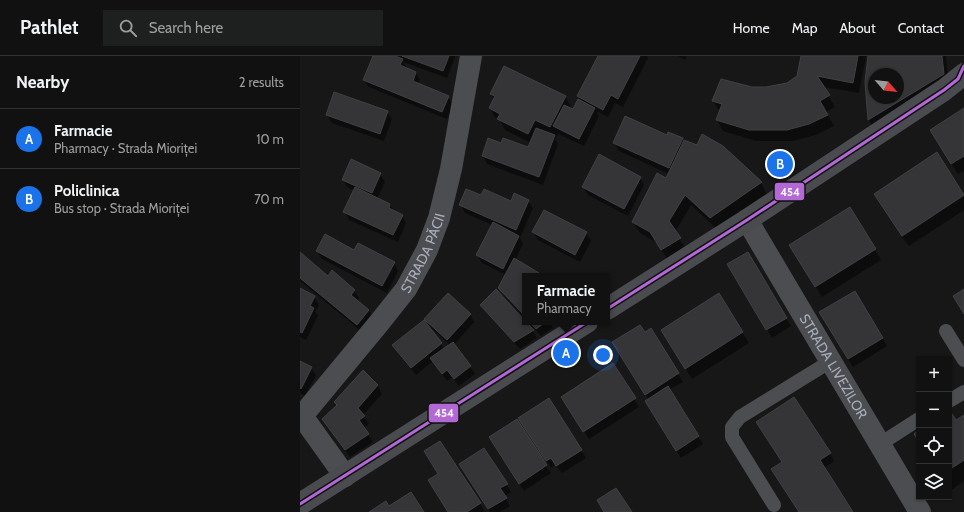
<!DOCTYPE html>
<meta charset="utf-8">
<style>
:root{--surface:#111;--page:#1e1f1f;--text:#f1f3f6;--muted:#9c9d9f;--line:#303131;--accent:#1a73e8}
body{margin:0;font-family:Cabin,sans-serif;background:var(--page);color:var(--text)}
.controls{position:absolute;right:12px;bottom:12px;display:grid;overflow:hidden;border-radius:0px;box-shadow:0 1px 3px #0004}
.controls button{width:36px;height:36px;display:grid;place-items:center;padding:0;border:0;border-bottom:1px solid var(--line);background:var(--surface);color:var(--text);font:20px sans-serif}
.compass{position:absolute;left:568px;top:12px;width:36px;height:36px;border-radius:50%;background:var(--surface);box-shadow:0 1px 3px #0004;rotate:118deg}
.you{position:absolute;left:303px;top:299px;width:14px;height:14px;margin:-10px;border:3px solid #fff;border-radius:50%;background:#1a73e8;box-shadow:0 0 0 6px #1a73e833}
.badge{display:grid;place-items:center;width:26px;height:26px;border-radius:50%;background:var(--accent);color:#fff;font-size:13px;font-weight:700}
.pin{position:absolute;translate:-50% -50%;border:2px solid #fff;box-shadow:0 1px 4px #0006}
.popup{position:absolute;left:222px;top:217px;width:88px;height:52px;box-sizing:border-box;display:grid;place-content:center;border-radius:0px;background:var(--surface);filter:drop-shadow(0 1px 3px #0005);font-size:13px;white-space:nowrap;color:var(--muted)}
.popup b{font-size:15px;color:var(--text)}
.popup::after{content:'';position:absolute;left:50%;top:100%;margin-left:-8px;border:8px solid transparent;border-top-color:var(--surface)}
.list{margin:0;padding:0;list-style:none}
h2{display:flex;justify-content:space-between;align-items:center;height:52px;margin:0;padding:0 16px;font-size:17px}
h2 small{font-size:13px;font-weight:400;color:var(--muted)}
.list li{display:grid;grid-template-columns:26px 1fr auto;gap:12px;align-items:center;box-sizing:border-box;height:60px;padding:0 16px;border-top:1px solid var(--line)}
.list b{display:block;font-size:15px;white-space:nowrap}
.list p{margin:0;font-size:13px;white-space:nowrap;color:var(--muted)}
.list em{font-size:13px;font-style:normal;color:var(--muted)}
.icon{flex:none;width:22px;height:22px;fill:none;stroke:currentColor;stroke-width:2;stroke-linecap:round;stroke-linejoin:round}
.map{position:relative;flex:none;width:664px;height:456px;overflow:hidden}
header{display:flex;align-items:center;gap:24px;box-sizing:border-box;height:56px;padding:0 20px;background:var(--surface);border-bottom:1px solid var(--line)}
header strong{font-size:19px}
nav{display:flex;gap:22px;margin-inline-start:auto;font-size:14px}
.search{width:280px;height:36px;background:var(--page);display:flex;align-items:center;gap:10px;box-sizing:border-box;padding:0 14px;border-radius:0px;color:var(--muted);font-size:15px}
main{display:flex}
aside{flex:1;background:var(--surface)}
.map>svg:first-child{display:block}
</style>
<header>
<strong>Pathlet</strong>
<div class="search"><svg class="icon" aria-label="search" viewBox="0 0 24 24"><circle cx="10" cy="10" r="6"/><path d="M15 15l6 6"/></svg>Search here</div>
<nav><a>Home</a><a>Map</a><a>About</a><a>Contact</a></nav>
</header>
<main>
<aside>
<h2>Nearby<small>2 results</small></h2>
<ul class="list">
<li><span class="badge">A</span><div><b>Farmacie</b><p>Pharmacy · Strada Mioriței</p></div><em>10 m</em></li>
<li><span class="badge">B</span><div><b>Policlinica</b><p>Bus stop · Strada Mioriței</p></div><em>70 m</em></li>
</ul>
</aside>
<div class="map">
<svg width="664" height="456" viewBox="0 0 664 456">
<rect width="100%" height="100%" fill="#171717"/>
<g fill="#0007" fill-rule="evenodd">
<path d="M74,0H155V1L147,22L103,6L107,12L115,16L120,24L118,28L148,41L153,48L147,63L69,31L64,24Z"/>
<path d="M299,0H347L348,2L323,51L315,47L308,61L296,55L299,60L284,90L258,78L255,83L258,88L243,129L187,108L183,100L202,88L229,92L231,87L205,74L200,65L196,63L190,52L194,43L191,38L265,40L271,51L270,53L273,55L282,46L278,40Z"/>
<path d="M378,0H387L385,4Z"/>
<path d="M502,0H566L559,37L523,31L535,51L526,56L534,70L516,79L493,85H456L423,75L417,64L420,56L413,45L452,32H466L487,28L498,21Z"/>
<path d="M569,0H646L649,29L575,75L569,64L566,26ZM574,18H598V42H574Z"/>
<path d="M664,53V115L658,118L637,85Z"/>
<path d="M87,56L92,63L84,85L32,67L27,59Z"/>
<path d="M369,77L383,83L384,86L461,127L467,138L417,173L391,149L375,176L386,193L368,204L357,187L340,177L333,166L366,124L369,118L319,95L314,87L367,81Z"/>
<path d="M80,118L85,126L77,143L90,149L94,155L102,159L106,167L98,186L49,164L45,156L55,135L47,131L43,124Z"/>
<path d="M340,121L344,129L328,160L288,139L283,131Z"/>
<path d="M664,140V154L609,190L602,181Z"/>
<path d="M182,141L212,146L228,145L233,152L220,182L223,188L215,204L238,217L240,220H225V262L204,240L200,232L206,219L182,207L177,199L192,169L165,157L161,149Z"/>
<path d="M233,176L286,177L291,185L280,206L238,184Z"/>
<path d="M575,194L581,204L522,241L497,201Z"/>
<path d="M17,195L94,207L98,215L87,237L22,203Z"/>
<path d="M448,197L491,270L472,282L429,208Z"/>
<path d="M0,198L28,221L54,234L59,242L57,245L69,254L73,262L62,276L0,225Z"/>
<path d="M0,233L14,241L19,249L15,255L18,260L6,284L0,281Z"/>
<path d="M196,235L233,275L237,282L220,293L186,256L181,249Z"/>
<path d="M554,236L587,290L553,311L520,256Z"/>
<path d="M170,258L174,266L154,289L170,311L175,318L159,330L152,321L147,325L133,305L116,319L98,297L94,289L124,265L141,288L144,293L150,289L130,271L125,263Z"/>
<path d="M228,266H250L253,272L241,280Z"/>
<path d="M351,274L383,326L369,334L403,388L381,402L351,353L349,344L318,294Z"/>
<path d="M442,276L449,287L392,323L368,285Z"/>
<path d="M0,306L11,312L16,319L5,340L0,337Z"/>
<path d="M313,309L339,351L289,383L267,349Z"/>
<path d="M63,316L78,330L82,338L63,359L69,368L63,372L73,386L50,401L28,371L24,363L37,350L35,346Z"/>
<path d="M649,357L656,366L664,360V425L650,435Z"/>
<path d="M457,367L530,397L534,405L524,412L552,456H500L483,407Z"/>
<path d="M224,370L281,394L286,402L262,417L256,409L251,412Z"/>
<path d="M194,389L246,410L251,417L224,435Z"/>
<path d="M184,393L211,436L205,440L210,450L200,456H190L165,416Z"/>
<path d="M180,447L184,455L183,456H149Z"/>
</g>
<g fill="#353537" stroke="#404144" fill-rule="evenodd">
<path d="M73,0H95L103,3L100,9L116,16L113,25L149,40L142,56L63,24Z"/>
<path d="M102,0H149L143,15Z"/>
<path d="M298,0H340L318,43L311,39L303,54L277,40Z"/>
<path d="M501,0H558L553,27L517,20L530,39L520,45L528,59L509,68L487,74H449L416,64L422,48L412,45L421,23L452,31H466L487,27L497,20Z"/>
<path d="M568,0H642L644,18L568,64L565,26ZM574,18H598V42H574Z"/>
<path d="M204,10L266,40L250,71L235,64L228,78L197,63L200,58L189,52L195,40L190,38Z"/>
<path d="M34,36L88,55L80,78L26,59Z"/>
<path d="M278,43L295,52L279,83L253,70L264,49L273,53Z"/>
<path d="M664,52V100L651,108L630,74Z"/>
<path d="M325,60L367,79L368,76L383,82L369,112L313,87Z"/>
<path d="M236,72L255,79L239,121L182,100L188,82L201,87L203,82L228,91Z"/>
<path d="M402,78L423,90L462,126L410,162L385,139L369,165L381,182L361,194L350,176L332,166L357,117L366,122L384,84L397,89Z"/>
<path d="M637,96L664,139L602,180L574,138Z"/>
<path d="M299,98L341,121L324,153L282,131Z"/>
<path d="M51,103L81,117L72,137L42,124Z"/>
<path d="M55,131L90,148L89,152L103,159L93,179L43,156Z"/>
<path d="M166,133L181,139L184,133L211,145L214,137L229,144L216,174L159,149Z"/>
<path d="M550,151L576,193L515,231L489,189Z"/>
<path d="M244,154L287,176L275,199L232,176Z"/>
<path d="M193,166L219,180L203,213L176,199Z"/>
<path d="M25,178L54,194L58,187L95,206L82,230L16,195Z"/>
<path d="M0,196L28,220L32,214L55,234L51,239L69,254L57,269L0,222Z"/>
<path d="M448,196L487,262L466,274L427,208Z"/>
<path d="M214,202L239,217L236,220H225V260L198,232Z"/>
<path d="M0,232L15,240L10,250L14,252L2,277L0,276Z"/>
<path d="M196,233L225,265V266H226L234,274L214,286L180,249Z"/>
<path d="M664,233V258L653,240Z"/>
<path d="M555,235L583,282L548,303L519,256Z"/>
<path d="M148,237L171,258L147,284L124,263Z"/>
<path d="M419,237L443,276L385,313L361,274Z"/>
<path d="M124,264L142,287L111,312L92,289Z"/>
<path d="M230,266H246L236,273Z"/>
<path d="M340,269L345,276L351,272L379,317L345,339L312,286Z"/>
<path d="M153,286L171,310L154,323L147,314L142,318L130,302Z"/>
<path d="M0,305L12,311L1,333L0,332Z"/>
<path d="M313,307L336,342L283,376L261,341Z"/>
<path d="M63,314L78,329L58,352L65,360L59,364L69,378L45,394L22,363L37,349L34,346Z"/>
<path d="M368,330L399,380L376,395L345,345Z"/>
<path d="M494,341L531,397L520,404L553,456H499L471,413L482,406L456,366Z"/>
<path d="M249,342L282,394L256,410L251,402L246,405L218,362Z"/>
<path d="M650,355L656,364L664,359V404L649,414V356Z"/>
<path d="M217,363L247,409L219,428L189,381Z"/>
<path d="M619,374V387L614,378Z"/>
<path d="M140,385L181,447L167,456H148L128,424L138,418L124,395Z"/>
<path d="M184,392L208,428L200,432L207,442L188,453L159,408Z"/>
<path d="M316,432L332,456H304L297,444Z"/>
<path d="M111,436L124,456H69L86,445L89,450Z"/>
</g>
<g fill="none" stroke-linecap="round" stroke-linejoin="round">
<g stroke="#4b4d50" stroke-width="14">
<path d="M646,275L664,304"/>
<path d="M649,345L664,336"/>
<path d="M580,388L619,363"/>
<path d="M474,449L432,381V371L440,361L531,305"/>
</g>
<g stroke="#4b4d50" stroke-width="22">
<path id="s1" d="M447,164L620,456"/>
<path d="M0,359L2,360L45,420"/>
<path id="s2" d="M2,360L79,267L106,233L127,194L139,162L151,113L171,0"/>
</g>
<g stroke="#4a4b4f" stroke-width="22">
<path d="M307,253L447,164L644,34L664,18"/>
<path d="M0,448L287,266"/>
</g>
<g stroke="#111113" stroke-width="6">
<g id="bus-1">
<path d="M307,253L447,164L644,34L658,23L664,10"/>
<path d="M0,448L287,266"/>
</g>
</g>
<use href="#bus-1" stroke="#b468d6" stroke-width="3"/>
</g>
<g text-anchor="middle" stroke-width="4" stroke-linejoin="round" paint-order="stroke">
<g font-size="14" fill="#a7adba" stroke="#111113">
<text dy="5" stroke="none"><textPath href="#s2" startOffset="204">STRADA PĂCII</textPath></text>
<text dy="5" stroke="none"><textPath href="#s1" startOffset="170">STRADA LIVEZILOR</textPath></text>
</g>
</g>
<g stroke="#111113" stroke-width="1.5">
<rect x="474" y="126" width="31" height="19" rx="4" fill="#b468d6"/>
<rect x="128" y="347" width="31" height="20" rx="4" fill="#b468d6"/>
</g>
<g font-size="11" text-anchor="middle" font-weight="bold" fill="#fff">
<text x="490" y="140">454</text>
<text x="144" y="361">454</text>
</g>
</svg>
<div class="controls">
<button>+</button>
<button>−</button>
<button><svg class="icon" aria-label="locate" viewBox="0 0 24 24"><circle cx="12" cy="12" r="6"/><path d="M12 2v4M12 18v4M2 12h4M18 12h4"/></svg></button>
<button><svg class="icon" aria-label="layers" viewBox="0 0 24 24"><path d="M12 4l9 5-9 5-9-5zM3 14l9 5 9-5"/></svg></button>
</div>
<svg class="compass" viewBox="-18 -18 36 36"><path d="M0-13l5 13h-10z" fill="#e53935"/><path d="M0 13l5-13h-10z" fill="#9c9d9f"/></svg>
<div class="you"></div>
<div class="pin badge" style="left:266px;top:297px">A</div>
<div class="popup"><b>Farmacie</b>Pharmacy</div>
<div class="pin badge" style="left:480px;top:108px">B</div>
</div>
</main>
